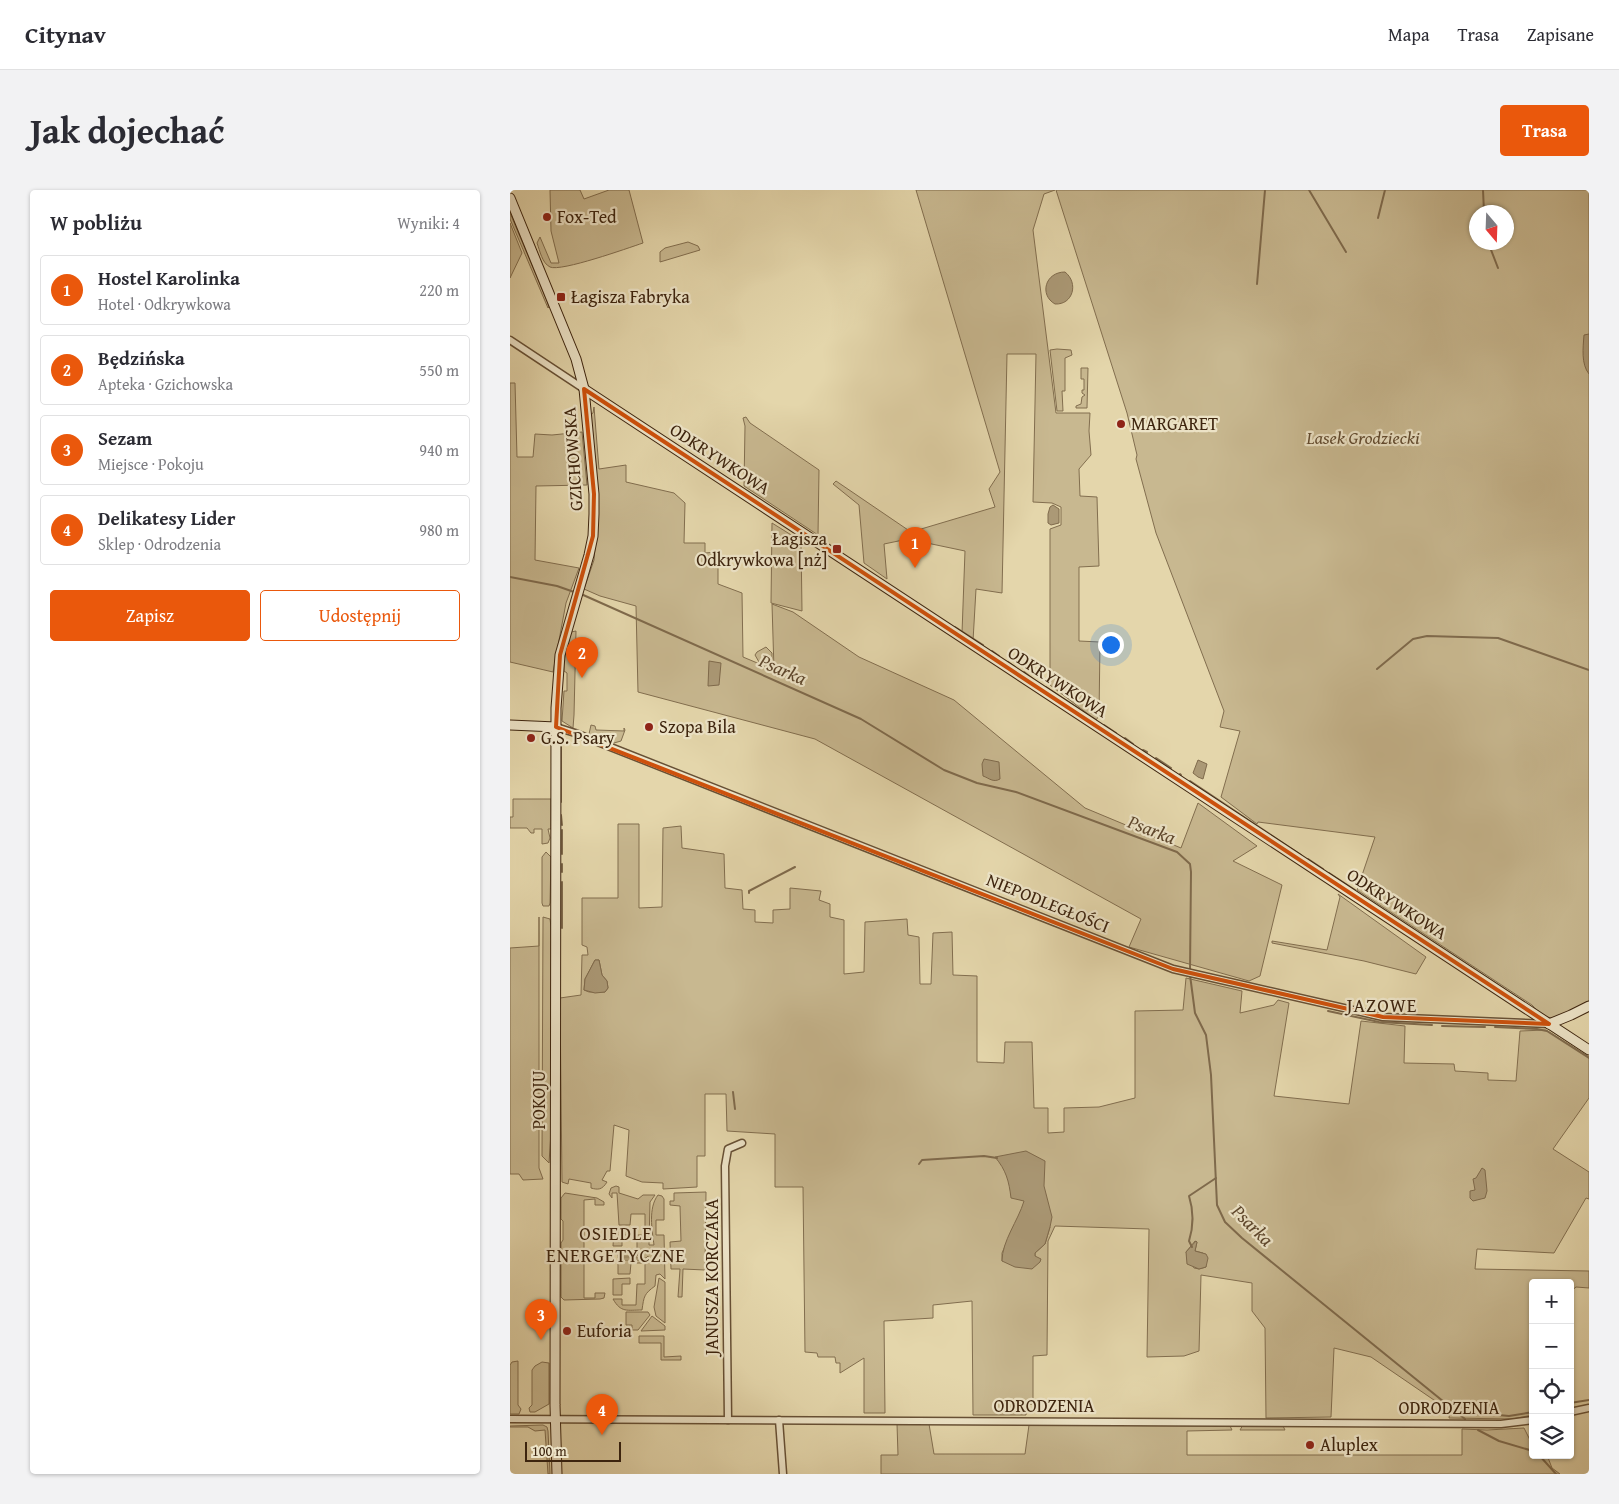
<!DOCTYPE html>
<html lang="pl">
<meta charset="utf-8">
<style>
:root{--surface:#fff;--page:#f2f2f3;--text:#2b2b33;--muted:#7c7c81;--line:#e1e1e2;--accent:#ea580c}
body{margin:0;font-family:"Gentium Book Plus",serif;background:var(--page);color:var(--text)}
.controls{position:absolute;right:15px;bottom:15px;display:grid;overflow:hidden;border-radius:5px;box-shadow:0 1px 4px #0004}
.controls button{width:45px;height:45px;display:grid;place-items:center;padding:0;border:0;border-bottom:1px solid var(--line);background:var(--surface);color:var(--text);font:25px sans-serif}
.compass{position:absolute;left:959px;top:15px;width:45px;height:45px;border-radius:50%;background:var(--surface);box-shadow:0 1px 4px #0004;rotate:161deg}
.scale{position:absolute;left:15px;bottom:12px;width:96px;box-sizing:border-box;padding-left:5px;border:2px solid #3d240e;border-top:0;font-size:14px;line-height:18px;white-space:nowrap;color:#3d240e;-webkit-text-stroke:4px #ede4c8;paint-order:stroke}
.you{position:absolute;left:600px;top:454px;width:18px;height:18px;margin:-12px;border:4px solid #fff;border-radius:50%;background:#1a73e8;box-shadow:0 0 0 8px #1a73e833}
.badge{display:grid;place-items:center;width:32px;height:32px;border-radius:50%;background:var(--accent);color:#fff;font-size:16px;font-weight:700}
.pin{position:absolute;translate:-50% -41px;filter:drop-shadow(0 1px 2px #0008)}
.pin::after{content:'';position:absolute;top:26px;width:18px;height:15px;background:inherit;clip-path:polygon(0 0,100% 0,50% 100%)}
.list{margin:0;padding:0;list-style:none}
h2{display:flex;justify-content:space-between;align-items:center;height:65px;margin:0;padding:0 20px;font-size:21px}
h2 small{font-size:16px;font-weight:400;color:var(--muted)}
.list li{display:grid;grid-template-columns:32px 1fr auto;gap:15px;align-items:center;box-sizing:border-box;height:70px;margin:0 10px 10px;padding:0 10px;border:1px solid var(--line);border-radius:5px}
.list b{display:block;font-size:19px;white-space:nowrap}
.list p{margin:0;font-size:16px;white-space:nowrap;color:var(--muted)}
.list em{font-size:16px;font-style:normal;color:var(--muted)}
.actions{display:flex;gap:10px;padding:15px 20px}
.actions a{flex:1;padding:11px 0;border:1px solid var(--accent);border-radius:5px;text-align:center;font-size:18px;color:var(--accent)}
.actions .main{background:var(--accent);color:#fff}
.icon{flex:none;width:28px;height:28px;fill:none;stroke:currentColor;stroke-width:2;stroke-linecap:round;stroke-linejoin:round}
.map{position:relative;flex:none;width:1079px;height:1284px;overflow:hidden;border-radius:5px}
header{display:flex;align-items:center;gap:30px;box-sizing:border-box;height:70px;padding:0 25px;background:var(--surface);border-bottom:1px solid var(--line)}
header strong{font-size:24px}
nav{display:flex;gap:28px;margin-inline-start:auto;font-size:18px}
.intro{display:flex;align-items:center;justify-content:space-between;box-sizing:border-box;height:120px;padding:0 30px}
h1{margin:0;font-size:35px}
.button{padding:12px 22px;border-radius:5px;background:var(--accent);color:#fff;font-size:18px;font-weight:700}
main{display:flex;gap:30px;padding:0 30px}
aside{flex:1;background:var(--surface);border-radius:5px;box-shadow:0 1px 4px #0004}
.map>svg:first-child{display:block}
</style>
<header>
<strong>Citynav</strong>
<nav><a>Mapa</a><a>Trasa</a><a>Zapisane</a></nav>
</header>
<div class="intro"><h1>Jak dojechać</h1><a class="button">Trasa</a></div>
<main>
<aside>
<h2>W pobliżu<small>Wyniki: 4</small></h2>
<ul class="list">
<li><span class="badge">1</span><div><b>Hostel Karolinka</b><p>Hotel · Odkrywkowa</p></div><em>220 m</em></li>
<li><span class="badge">2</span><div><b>Będzińska</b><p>Apteka · Gzichowska</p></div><em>550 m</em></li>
<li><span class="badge">3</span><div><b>Sezam</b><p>Miejsce · Pokoju</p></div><em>940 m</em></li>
<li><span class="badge">4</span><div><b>Delikatesy Lider</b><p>Sklep · Odrodzenia</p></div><em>980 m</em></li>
</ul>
<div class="actions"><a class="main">Zapisz</a><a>Udostępnij</a></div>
</aside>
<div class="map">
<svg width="1079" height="1284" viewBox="0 0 1079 1284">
<rect width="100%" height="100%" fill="#e4d6ab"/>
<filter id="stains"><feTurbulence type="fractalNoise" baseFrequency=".004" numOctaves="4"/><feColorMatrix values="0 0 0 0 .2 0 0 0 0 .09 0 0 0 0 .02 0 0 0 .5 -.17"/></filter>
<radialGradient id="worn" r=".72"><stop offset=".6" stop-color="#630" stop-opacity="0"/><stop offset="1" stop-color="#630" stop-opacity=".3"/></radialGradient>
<g fill="#c8b890" stroke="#826e4f" fill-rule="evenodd">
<path d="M40,0H70L74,9L99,0H119L133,53C118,58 51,82 40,77C32,73 30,61 27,53L30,47L41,73H49L41,41Z"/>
<path d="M406,0H545L534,4L523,40L546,223H580L579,241L581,265L569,279L570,306L587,307L589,376L569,377V451L590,452L589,526L586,530L540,495V339L551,335V317L542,313L523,312L526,164H497L492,403L466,399L463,451L452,443L455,361L398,349L374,354L377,389L354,373L349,315L323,294L326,291L401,342L485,317L479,299L490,282Z"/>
<path d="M546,0H1079V811L1046,828C1035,829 1029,822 1022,815L847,700L865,647L748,632L747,634L711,607L730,541L710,537L714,521L646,343L626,269L627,265L617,223ZM966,22H996V52H966Z"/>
<path d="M0,23L37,111L39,117L38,118L0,29Z"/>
<path d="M0,33L12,63L0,88Z"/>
<path d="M178,52L188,56L190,60L150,72V62L155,58Z"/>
<path d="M547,159L561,160L562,165L555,168V201H552L553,221H547L540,160Z"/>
<path d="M571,178H578L577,218H566V216L571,214L572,207L575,205L572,203V200H574V189H571Z"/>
<path d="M0,193H5L7,267H23L25,244L42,245L72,242L77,295L26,296L25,370L69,378L56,413L43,482L0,472Z"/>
<path d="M84,217L89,279L116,275V292L164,303L175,313L174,353H195V363L208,362V394L232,403L233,467L264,480L262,414L283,422L349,467L444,510L575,618L671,658L688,613L747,656L723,671L772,695L750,786L739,791L619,757L631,729L305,549L128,502L126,416L90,406L74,399L84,370L88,320L80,225L83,223Z"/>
<path d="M236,227L240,233L309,280L308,345L234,296L235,236L233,228Z"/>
<path d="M262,333L291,351L292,421L261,413Z"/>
<path d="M66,441L64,525L63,538L52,531L54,501H57V483L54,481V470L61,442Z"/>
<path d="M256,457L262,463V478L249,472L245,465L247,462Z"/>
<path d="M81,535L85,536L86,540L114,541V538L115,540L111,551L104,553L79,544Z"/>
<path d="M3,609H41V639H38L40,648L38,653L32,654V639H24V643H21L17,638H0V627H3Z"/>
<path d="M108,634H129V718L152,717L153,638L171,636L172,658L214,664L215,698L232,700L233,719L245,720V732L263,733V720L280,719V698L311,701L309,710L320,714V727L334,730V784L354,782L355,732L397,729L398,745L409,747L410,794H421L423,743L442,742L443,785L467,786V872L494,873L495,852H522L524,918H538V943L554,942V918L589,917L625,908V821L673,820L676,788L732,801L730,823L764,815L768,810L779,813L764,906L839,914L851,831L895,836L894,873L944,874L945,881L978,883V890L1006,891L1010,841L1036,840L1079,867V908L1043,959L1079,982V1009L1076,1008L1044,1063L967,1059L965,1079L1079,1081V1098L1066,1097L1060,1102V1093H1023V1175L1020,1202L1023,1205V1225L1002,1229L939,1228L940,1221L861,1167L824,1158L821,1227L756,1228L755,1138L742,1121V1093L691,1085L689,1161L674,1166L637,1167L639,1039L545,1036L538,1051L537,1165L523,1166V1214L517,1215L516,1225H463L462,1111L423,1115V1128L374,1131L375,1223H354V1168L330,1183V1173H326L325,1167H308L307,1163L295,1162L293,997H265V944L217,941L216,904H195V966H187V997L153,999V993L132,992L116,986L119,940L104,935L100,981H97L92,990L97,992C92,1000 88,1000 81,998V993L59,989L58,994L52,992L50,808L71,805L72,765H78L77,757L72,755V708H108ZM85,770H89L92,785L97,791L98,798L95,802H79L74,800L75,789ZM540,1037L535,1054L525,1063V1066L492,1071V1063L503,1038ZM685,1051L687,1052L685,1061L693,1063L696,1077L689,1079L684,1078L678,1068L676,1062Z"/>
<path d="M36,662L41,667L40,713L39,716H33L32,713V667Z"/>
<path d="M828,704L916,767L906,784L854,771L762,753V751L817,760L830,707Z"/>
<path d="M29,727V978L33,989L13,990L9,984H0V758L29,756Z"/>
<path d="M33,727L40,729L41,737V942L39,973L32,966Z"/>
<path d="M106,996L109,997V1003L128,1009L133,1005H145L140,1012L139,1055H144C142,1040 138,1018 148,1005L152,1006L154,1009V1030H146V1045H154L155,1089L150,1084L146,1085L145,1096C134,1104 134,1106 132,1120C117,1120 111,1123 103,1109H112V1115H126L127,1094H135V1073H121L120,1084H108V1070H139L138,1066L136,1068H108V1065L104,1063L103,1060H112V1066H127V1045H135V1024H121L120,1035H109L107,1003H102V1008L99,1004L101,998Z"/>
<path d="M196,1002L195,1080L173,1079L172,1107H168L170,1079H161L160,1052L171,1051L170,1016L160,1015V1011H164V1003Z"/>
<path d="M55,1003L87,1008L94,1012V1015H85V1009L74,1010V1108H85V1103H95L94,1108L90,1109L54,1110L51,1107V1053L53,1050V1031L51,1029V1008Z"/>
<path d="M106,1039H120V1045H112V1056H103L104,1040Z"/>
<path d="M120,1088V1094H112V1105H103V1089Z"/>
<path d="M149,1088L155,1092V1133L146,1126L144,1117Z"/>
<path d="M116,1122H138L140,1125L128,1140H122V1135H116Z"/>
<path d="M142,1126L155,1136V1140L131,1141Z"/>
<path d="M129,1146H154V1167L171,1166V1170H151V1153H129Z"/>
<path d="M8,1171V1215L11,1219L9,1224H0V1175L2,1172Z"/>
<path d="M32,1172L39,1173V1214L25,1222H20L19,1218L22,1215V1180L25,1176Z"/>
<path d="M387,1234H419L424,1264H515L519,1235L720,1236L722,1240L677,1241V1265H952V1239L977,1240L1014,1238L1023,1256V1265H1037L1042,1278L1050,1284H371V1265H388Z"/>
<path d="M33,1235L37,1237L38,1241L40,1284H38L35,1240L25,1241L18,1237H0V1236Z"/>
<path d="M733,1235L773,1236L775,1240H730Z"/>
</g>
<g fill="#ab9976" stroke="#7f6a4c">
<path d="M555,82C569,93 563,115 545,114C529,105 535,82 555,82Z"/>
<path d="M1079,144V184C1071,174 1073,158 1074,145Z"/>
<path d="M543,315L549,319V333L541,335L538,333V324L540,317Z"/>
<path d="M199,471L211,473L209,495L198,496Z"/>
<path d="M474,569L489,572L490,589C483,593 479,588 473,586L472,574Z"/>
<path d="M688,570L697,574L693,589L688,587L683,583Z"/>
<path d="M85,770H89L92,785L97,791L98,798L95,802L85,803L74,800L75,789Z"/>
<path d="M516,961L535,971L534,996L542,1027L540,1037L535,1054L525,1063V1066L531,1069L530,1072L522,1079L505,1077L492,1071C492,1051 508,1031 514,1011L501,1008C499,991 496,980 485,967Z"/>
<path d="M972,978L975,980L977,1001L975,1008L963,1011L960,1008V1001L965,1000L963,989L966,988Z"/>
<path d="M686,1051L687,1052L685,1061L696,1064L698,1068L696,1077L689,1079L677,1074L676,1062Z"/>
</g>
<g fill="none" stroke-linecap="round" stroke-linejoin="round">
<g stroke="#7f6a4c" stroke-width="2">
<path d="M799,0L836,62"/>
<path d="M973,0L974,22"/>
<path d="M868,28L875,0"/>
<path d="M978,52L988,78"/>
<path d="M747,94L755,0"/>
<path d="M0,387L47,396L64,402"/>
<path d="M71,404L351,529L434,580L467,593L506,602L667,662L680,674L681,682L680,780"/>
<path d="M445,437L473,455"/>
<path d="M482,461L489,466"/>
<path d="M498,472L505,477"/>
<path d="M867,479L903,449L917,446L988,448L1079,480"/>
<path d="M514,482L527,492"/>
<path d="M536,497L586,530"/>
<path d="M594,535L606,543"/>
<path d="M615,548L623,554"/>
<path d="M633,560L637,562"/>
<path d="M646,568L661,578"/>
<path d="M670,584L671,585"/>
<path d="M680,591L791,665"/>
<path d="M51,612V557"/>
<path d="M51,625L52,635"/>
<path d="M52,640V664"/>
<path d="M798,669L813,679"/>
<path d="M52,674V682"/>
<path d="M819,683L845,700"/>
<path d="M52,692V738"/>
<path d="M239,703V701L285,677"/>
<path d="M680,785L685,823L696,845L701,885L707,1015L715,1032L732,1048L955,1229"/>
<path d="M818,821L869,832L922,835"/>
<path d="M932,836L975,837"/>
<path d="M985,837L1027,839L1037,841L1079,868"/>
<path d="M223,902L225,919"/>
<path d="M409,974L412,970L474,966L487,968"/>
<path d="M682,1057L679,1051C684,1035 684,1022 679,1006L706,988"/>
<path d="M1060,1213L1079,1210"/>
<path d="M966,1223L999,1226L1023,1222"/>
<path d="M950,1224H957"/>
<path d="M968,1240L989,1251L1023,1261"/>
<path d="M1029,1265L1046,1284"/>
</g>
<g stroke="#675035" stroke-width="9">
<g id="street">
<path d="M0,150L74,199"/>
<path d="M46,537L65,543L663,779L873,827L1039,834"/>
<path d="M1060,1222L1079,1218"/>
<path d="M0,1229L991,1234L1023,1230"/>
<path d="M218,1230L215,976L218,959L232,953"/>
<path d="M269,1230L273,1284"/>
</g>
</g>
<g stroke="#3d240e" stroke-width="11">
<g id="secondary">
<path d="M0,8L66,169L74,199L84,304V324L83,346L79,365L50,465L46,518L45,1215L47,1284"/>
<path d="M74,199L1079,860"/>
<path d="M0,535L46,537"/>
<path d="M1039,834L1061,825L1079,816"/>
</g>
</g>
<use href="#street" stroke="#ede4c8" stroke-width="6"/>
<use href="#secondary" stroke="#ede4c8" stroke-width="9"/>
</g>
<path fill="none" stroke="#ce510c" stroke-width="4" stroke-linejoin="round" d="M74,199L1039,834L873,827L663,779L46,537L50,465L83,346L84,304Z"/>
<g fill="#8f2418" stroke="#ede4c8" stroke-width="2">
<circle cx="37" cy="27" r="5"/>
<rect x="46" y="102" width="10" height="10" rx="2.5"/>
<circle cx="611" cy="234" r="5"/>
<rect x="322" y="354" width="10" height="10" rx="2.5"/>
<circle cx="139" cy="537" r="5"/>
<circle cx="21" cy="548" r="5"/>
<circle cx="57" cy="1141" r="5"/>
<circle cx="800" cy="1255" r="5"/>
</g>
<g text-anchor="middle" stroke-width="4.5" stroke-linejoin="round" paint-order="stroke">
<g font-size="18" fill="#3d240e" stroke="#ede4c8" text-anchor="start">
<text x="47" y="33">Fox-Ted</text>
<text x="61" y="113">Łagisza Fabryka</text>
<text x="621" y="240">MARGARET</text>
<text x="317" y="355" text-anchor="end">Łagisza<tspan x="317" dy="21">Odkrywkowa [nż]</tspan></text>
<text x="149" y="543">Szopa Bila</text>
<text x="31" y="554">G.S. Psary</text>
<text x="67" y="1147">Euforia</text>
<text x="810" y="1261">Aluplex</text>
</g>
<g font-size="18" font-style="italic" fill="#60492e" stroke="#ede4c8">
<text x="853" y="254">Lasek Grodziecki</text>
</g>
<g font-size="18" fill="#3d240e" stroke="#ede4c8">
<text transform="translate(63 269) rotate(-94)" y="6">GZICHOWSKA</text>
<text transform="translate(210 269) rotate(33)" y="6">ODKRYWKOWA</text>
<text transform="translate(548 492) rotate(33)" y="6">ODKRYWKOWA</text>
<text transform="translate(538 713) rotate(22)" y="6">NIEPODLEGŁOŚCI</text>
<text transform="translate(887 714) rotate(33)" y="6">ODKRYWKOWA</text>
<text transform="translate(29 910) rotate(-90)" y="6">POKOJU</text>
<text transform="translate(202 1087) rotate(-90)" y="6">JANUSZA KORCZAKA</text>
<text x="534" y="1222">ODRODZENIA</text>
<text x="939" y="1224">ODRODZENIA</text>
</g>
<g font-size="19" font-style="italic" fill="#5e472d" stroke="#ede4c8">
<text transform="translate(273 479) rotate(24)" y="7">Psarka</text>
<text transform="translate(642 639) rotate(21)" y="7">Psarka</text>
<text transform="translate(743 1035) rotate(45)" y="7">Psarka</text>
</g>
<g font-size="19" letter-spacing="1" fill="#3d240e" stroke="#ede4c8">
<text x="872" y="822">JAZOWE</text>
<text x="106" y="1050">OSIEDLE<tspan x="106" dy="22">ENERGETYCZNE</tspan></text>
</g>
</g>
<rect width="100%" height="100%" filter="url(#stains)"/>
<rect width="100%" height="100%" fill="url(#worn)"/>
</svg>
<div class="controls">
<button>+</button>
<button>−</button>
<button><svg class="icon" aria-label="locate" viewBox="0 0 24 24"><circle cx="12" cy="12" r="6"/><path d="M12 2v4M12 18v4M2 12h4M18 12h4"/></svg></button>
<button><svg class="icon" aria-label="layers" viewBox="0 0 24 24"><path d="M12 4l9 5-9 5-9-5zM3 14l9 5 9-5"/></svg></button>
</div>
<svg class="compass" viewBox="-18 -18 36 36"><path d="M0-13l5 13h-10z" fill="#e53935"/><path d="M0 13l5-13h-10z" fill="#7c7c81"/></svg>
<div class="scale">100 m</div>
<div class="you"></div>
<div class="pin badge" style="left:405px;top:378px">1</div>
<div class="pin badge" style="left:72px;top:488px">2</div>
<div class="pin badge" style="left:31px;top:1150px">3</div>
<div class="pin badge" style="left:92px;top:1245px">4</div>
</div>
</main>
